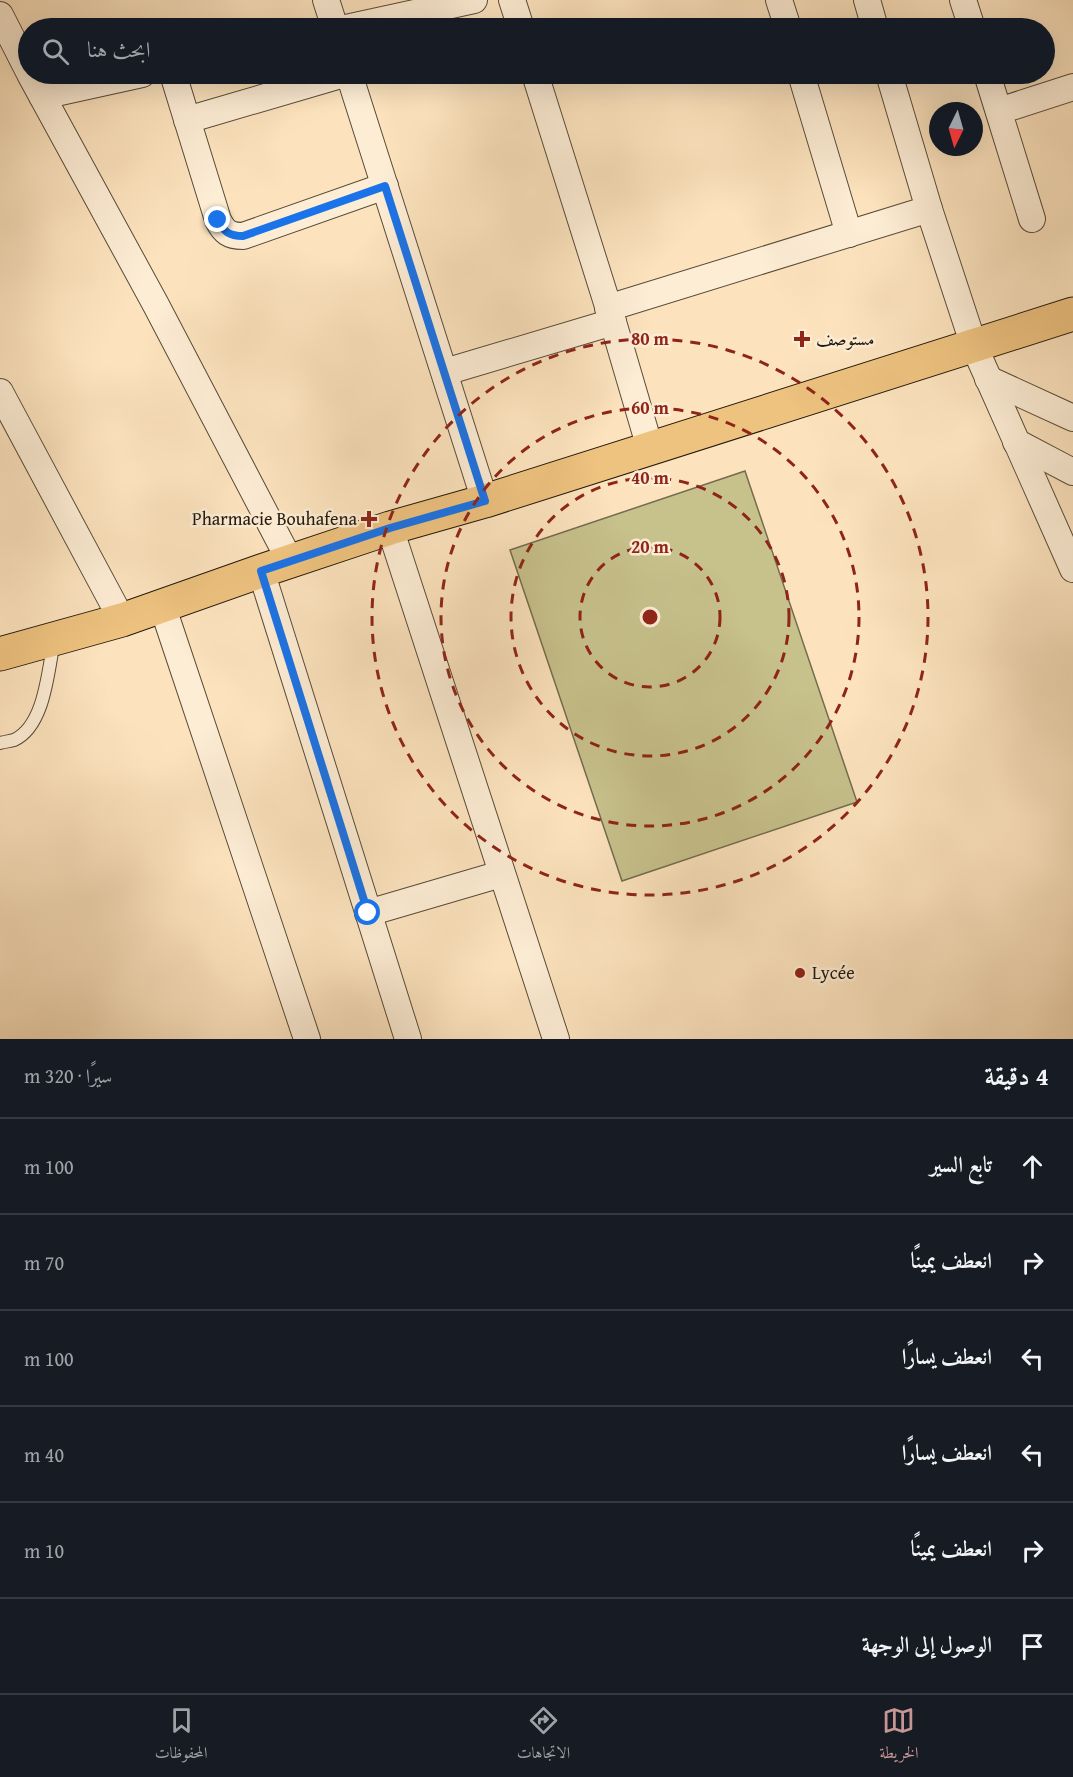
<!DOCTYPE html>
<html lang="ar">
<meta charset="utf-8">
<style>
:root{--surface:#171b24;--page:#242831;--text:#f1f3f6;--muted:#9ea1a6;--line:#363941;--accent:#c59692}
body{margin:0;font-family:"Gentium Book Plus",Amiri,serif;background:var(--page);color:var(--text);direction:rtl}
.compass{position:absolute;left:929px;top:102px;width:54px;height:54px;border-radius:50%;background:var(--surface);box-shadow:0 6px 24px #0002;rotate:185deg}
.stop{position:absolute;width:18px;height:18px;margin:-14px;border:4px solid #1a73e8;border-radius:50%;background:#fff}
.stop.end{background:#1a73e8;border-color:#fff;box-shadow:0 2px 6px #0008}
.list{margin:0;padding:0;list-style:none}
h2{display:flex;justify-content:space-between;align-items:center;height:78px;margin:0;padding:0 24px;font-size:26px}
h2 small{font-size:20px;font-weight:400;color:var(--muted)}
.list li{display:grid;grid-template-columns:39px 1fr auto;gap:18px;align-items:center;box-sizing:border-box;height:96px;padding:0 24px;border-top:2px solid var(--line)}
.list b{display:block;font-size:22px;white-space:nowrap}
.list em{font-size:20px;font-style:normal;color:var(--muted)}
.icon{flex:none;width:33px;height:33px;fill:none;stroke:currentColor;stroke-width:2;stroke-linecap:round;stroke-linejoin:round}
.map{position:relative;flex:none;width:1073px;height:1039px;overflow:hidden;direction:ltr}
.search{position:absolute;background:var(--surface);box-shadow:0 6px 24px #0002;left:18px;right:18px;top:18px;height:66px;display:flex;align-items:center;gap:15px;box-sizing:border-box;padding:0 21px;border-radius:33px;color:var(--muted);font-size:22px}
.sheet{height:654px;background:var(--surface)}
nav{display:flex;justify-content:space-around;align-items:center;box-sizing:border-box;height:84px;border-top:2px solid var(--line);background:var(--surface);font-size:16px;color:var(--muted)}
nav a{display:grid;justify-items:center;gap:3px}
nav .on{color:var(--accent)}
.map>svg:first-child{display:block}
</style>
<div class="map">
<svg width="1073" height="1039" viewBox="0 0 1073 1039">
<rect width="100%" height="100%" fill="#fce3be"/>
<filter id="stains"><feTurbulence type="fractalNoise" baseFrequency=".00333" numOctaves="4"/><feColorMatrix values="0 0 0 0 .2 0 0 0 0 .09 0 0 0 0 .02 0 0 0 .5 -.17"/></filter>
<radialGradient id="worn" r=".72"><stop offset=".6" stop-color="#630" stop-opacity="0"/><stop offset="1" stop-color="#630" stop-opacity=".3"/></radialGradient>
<path fill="#c7c18c" stroke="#746c4c" stroke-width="1.5" d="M745,471L857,802L622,881L510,550Z"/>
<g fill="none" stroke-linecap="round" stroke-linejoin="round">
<g stroke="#584b38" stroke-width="14">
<path id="service" d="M0,743C4,742 10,741 14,740C45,726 48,670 54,641"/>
</g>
<g stroke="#584b38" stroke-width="28">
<g id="minor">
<path d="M326,0L335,28"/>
<path d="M512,0L521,28"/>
<path d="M779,0L788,28"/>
<path d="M867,0L875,28"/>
<path d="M963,0L972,28"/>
<path d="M0,15L28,70"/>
<path d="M346,28L474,0"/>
<path d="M30,74L156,305L290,561"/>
<path d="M173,74L218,220C224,232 229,236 243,236L385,186"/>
<path d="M349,74L485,501"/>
<path d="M535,74L613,322L650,448"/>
<path d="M801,74L849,234"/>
<path d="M889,74L929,209L974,346L1073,569"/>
<path d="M987,74L1032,219"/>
<path d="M42,96L142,74"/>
<path d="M999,111L1073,87"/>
<path d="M187,120L344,74"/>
<path d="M608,308L929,209"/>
<path d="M445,372L613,322"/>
<path d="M988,379L1073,418"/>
<path d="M0,392L122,620"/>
<path d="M1016,442L1073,472"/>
<path d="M390,528L556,1039"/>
<path d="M261,571L408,1039"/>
<path d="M162,605L307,1039"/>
<path d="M368,913L501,874"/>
</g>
</g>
<g stroke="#22180c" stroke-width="35">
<path id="primary" d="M0,654L122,620L261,571L390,528L485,501L1073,314"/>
</g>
<use href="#service" stroke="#fdedd5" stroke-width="12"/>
<use href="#minor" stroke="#fdedd5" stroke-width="26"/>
<use href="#primary" stroke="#eec27f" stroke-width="33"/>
</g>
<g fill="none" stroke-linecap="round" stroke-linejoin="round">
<path stroke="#1a73e8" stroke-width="8" d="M218,220C224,232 229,236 243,236L385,186L485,501L390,528L261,571L368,913"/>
</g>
<g fill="none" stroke="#8f2418" stroke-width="3" stroke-dasharray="10 8">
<circle cx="650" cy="617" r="70"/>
<circle cx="650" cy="617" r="139"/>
<circle cx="650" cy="617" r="209"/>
<circle cx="650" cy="617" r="278"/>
</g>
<g fill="#8f2418" stroke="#fdedd5" stroke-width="2">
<path d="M799 330h6v6h6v6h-6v6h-6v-6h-6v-6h6z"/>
<path d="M366 510h6v6h6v6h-6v6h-6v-6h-6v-6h6z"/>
<circle cx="800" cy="973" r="6"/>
</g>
<g text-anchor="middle" stroke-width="5" stroke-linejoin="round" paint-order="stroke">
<g font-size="18" fill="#22180c" stroke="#fdedd5" text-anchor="start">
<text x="816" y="345">مستوصف</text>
<text x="357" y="525" text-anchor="end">Pharmacie Bouhafena</text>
<text x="812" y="979">Lycée</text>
</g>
</g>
<circle cx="650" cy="617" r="9" fill="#8f2418" stroke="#fdedd5" stroke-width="3"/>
<g font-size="18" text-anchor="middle" font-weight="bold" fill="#8f2418" stroke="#fdedd5" stroke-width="5" stroke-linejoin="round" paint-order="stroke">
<text x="650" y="345">80 m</text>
<text x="650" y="414">60 m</text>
<text x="650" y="484">40 m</text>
<text x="650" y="553">20 m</text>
</g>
<rect width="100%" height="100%" filter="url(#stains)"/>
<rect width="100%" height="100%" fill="url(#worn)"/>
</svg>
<svg class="compass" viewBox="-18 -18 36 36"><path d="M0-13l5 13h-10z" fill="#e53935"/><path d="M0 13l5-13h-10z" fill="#9ea1a6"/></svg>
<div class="stop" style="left:368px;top:913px"></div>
<div class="stop end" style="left:218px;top:220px"></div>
<div class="search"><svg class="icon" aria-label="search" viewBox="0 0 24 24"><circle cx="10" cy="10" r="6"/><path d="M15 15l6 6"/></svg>ابحث هنا</div>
</div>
<section class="sheet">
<h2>4 دقيقة<small>سيرًا · 320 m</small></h2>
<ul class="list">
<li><svg class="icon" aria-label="ahead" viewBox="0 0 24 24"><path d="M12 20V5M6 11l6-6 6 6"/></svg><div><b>تابع السير</b></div><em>100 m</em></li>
<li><svg class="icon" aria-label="right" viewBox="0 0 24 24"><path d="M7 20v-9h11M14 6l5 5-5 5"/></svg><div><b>انعطف يمينًا</b></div><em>70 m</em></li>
<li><svg class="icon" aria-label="left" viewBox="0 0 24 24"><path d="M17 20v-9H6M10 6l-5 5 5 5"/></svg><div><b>انعطف يسارًا</b></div><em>100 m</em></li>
<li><svg class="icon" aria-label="left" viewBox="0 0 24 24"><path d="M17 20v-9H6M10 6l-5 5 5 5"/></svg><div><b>انعطف يسارًا</b></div><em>40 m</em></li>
<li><svg class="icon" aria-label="right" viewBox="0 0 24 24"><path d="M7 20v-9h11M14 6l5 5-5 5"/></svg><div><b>انعطف يمينًا</b></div><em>10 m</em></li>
<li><svg class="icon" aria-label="arrive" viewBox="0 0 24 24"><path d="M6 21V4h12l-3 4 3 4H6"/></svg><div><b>الوصول إلى الوجهة</b></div></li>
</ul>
</section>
<nav>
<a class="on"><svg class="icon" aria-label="map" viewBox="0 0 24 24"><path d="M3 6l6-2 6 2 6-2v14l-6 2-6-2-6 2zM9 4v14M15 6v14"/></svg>الخريطة</a>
<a><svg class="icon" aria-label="directions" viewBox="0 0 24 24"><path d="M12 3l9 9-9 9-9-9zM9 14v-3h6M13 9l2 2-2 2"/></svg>الاتجاهات</a>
<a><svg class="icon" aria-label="saved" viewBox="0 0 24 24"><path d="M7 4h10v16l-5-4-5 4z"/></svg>المحفوظات</a>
</nav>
